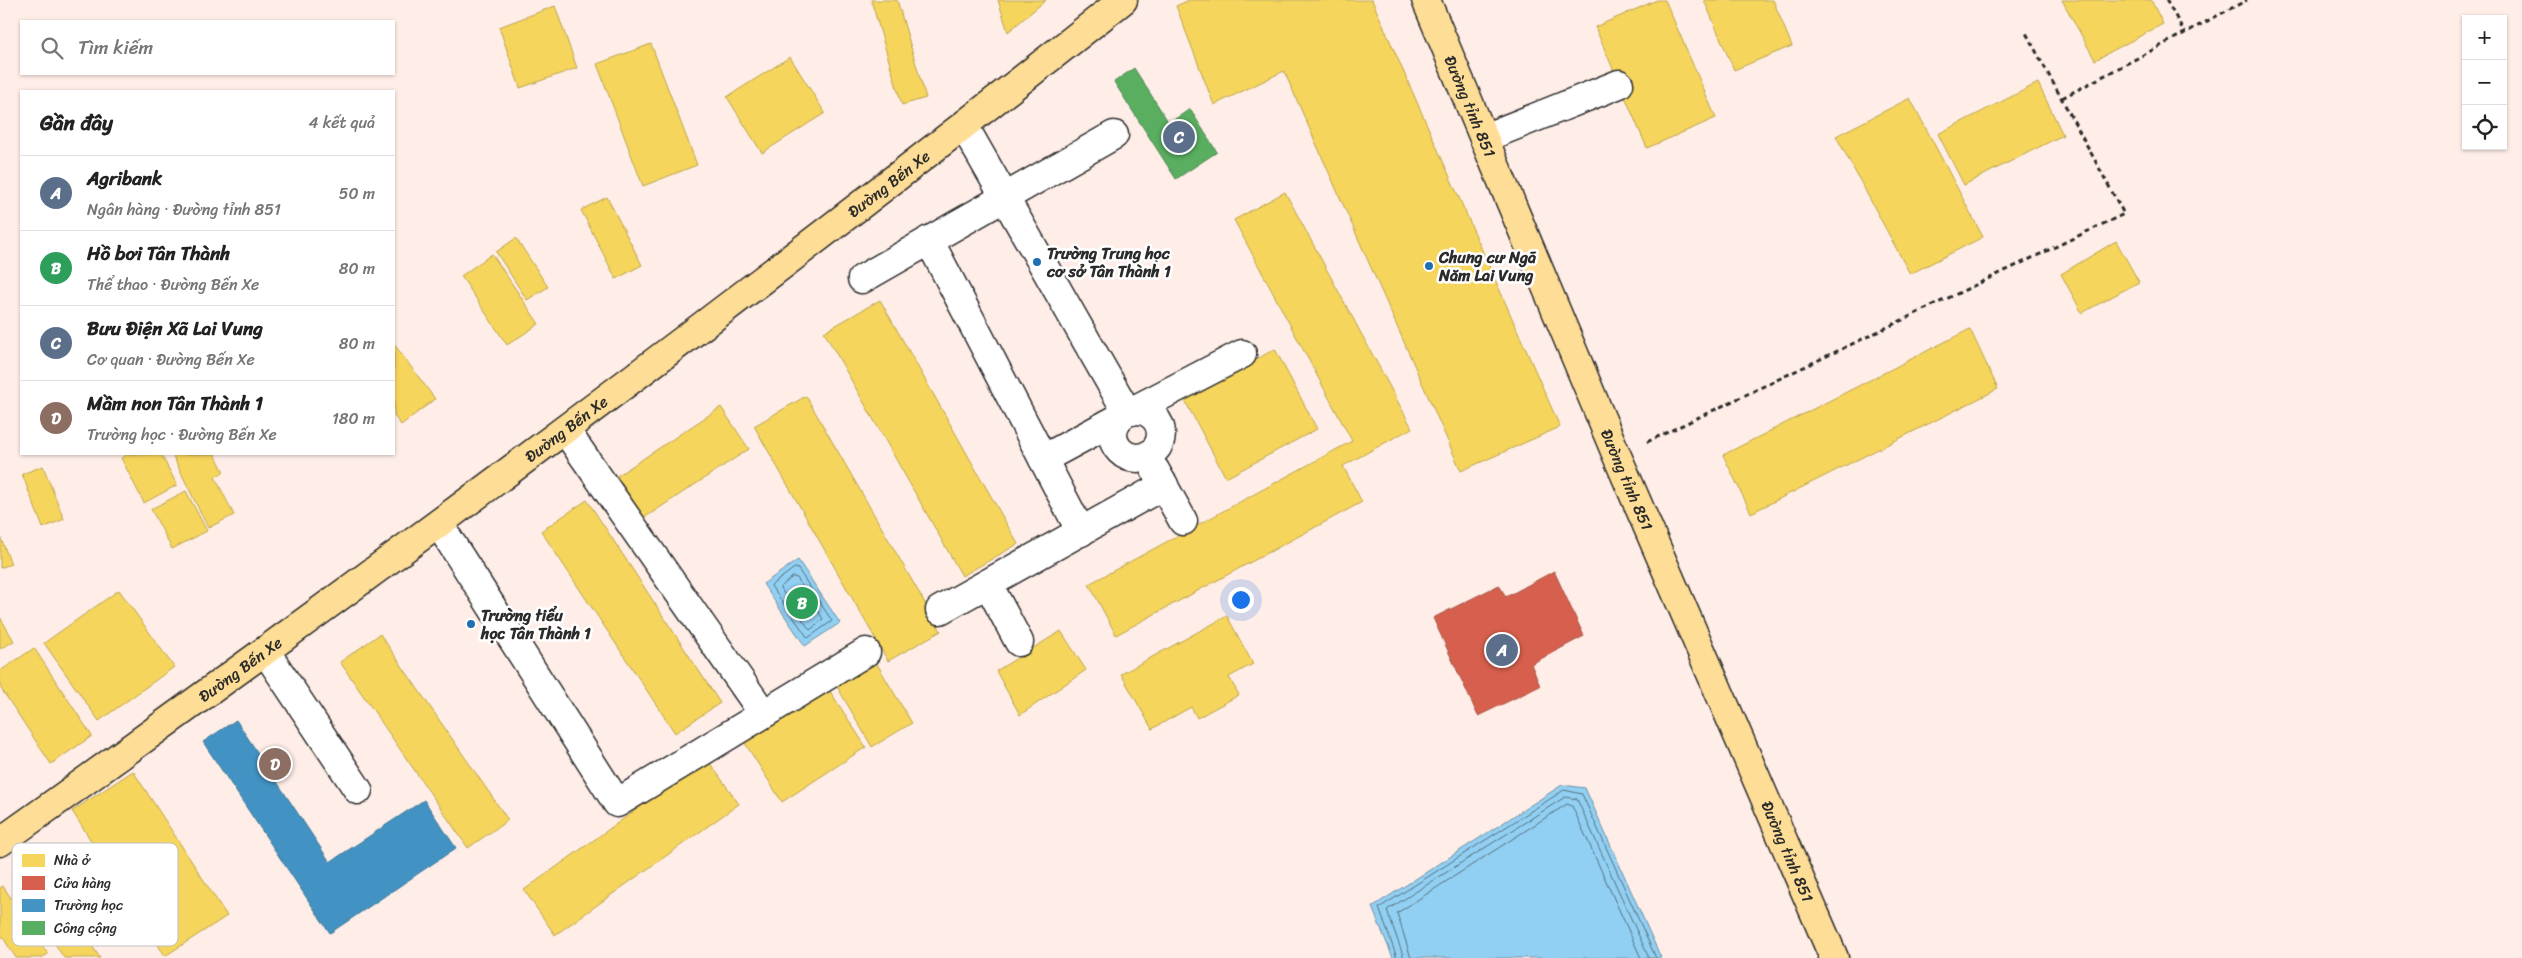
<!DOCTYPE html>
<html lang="vi">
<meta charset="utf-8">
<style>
:root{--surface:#fff;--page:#f2f2f2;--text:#222;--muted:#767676;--line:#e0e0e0;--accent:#111827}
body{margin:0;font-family:Sriracha,sans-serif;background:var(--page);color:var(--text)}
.controls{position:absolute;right:15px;top:15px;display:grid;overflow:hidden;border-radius:0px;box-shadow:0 1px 4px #0004}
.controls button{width:45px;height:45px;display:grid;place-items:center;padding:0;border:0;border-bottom:1px solid var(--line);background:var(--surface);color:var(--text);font:25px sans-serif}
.you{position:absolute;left:1240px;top:599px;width:18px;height:18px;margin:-12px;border:4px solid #fff;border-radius:50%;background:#1a73e8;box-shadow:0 0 0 8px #1a73e833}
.badge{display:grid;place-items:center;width:32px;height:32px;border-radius:50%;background:var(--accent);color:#fff;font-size:16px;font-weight:700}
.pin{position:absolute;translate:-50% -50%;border:2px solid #fff;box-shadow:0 1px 5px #0006}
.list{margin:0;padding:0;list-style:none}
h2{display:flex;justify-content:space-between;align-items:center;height:65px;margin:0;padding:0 20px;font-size:21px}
h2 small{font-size:16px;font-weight:400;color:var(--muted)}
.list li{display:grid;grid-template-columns:32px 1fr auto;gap:15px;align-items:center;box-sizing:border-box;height:75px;padding:0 20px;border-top:1px solid var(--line)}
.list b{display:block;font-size:19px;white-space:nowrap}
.list p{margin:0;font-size:16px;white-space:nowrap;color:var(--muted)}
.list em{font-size:16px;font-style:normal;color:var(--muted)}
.icon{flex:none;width:28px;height:28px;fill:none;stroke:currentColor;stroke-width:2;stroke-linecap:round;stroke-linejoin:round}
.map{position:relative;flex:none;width:2522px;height:958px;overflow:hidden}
.search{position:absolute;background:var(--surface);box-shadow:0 1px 4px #0004;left:20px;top:20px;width:375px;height:55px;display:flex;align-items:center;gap:12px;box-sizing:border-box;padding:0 18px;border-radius:0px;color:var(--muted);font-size:19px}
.panel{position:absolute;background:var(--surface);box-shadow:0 1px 4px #0004;left:20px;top:90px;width:375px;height:365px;border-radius:0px}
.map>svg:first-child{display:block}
</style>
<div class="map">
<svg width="2522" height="958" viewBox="0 0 2522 958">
<rect width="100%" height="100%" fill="#ffeee8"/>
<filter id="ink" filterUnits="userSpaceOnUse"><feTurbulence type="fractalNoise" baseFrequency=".02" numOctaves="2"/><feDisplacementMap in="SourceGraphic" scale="10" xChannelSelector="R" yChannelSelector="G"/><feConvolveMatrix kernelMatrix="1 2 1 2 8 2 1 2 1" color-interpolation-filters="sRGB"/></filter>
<g filter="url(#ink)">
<g fill="#92d0f3" stroke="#698ea3">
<path d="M798,560L840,623L805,646L763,584Z"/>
<path d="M1562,785L1585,788L1661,958H1393L1372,907Z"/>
</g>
<g fill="#f6d55c" stroke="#b9a24d">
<path d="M871,0H897L926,98L902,105Z"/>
<path d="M998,0H1046L1008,32Z"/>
<path d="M1189,0H1372L1560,427L1461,471L1284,71L1214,105L1176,6Z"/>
<path d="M1657,0H1665L1716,118L1647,148L1595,27Z"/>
<path d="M1704,0H1773L1792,46L1734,70Z"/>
<path d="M2062,0H2151L2163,24L2095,60Z"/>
<path d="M555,6L577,68L520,88L499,27Z"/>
<path d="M651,44L697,165L643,186L597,64Z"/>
<path d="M790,57L825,113L762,153L727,97Z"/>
<path d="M2038,83L2063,135L1964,185L1938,134Z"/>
<path d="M1910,98L1983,237L1910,274L1836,136Z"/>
<path d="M1285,192L1412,428L1343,466L1362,502L1116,635L1089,584L1352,441L1234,220Z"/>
<path d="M607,197L642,265L616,279L581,210Z"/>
<path d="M516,238L548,287L527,300L496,252Z"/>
<path d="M2116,241L2139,282L2082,313L2061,274Z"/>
<path d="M492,254L539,324L507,345L461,276Z"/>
<path d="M880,300L1018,544L962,576L824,332Z"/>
<path d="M1970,329L1998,389L1751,513L1723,455Z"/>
<path d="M394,344L435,399L401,425L394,416Z"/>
<path d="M1275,349L1317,429L1226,478L1184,399Z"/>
<path d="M806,396L941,631L888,661L754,426Z"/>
<path d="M721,407L749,449L644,518L617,476Z"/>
<path d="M128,454H161L177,485L144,503L121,458Z"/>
<path d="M172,454H215L224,472L215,477L234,515L208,528Z"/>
<path d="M43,466L64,519L43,528L22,474Z"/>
<path d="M186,491L207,531L172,549L151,509Z"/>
<path d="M587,500L720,703L675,733L541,531Z"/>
<path d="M0,536L11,564L0,568Z"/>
<path d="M119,590L174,667L99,721L44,643Z"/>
<path d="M1227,616L1253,664L1229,677L1239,695L1197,718L1191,707L1152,729L1121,674Z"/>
<path d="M0,617L14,641L0,649Z"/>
<path d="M1061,631L1086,670L1020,715L996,671Z"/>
<path d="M380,634L508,820L468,848L340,662Z"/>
<path d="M34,648L92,736L51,764L0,687V671Z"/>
<path d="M874,659L912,723L872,747L835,683Z"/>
<path d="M826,685L866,747L782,802L743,740Z"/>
<path d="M707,759L739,804L555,935L524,890Z"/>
<path d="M133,771L227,916L165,956L72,811Z"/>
<path d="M36,859L100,958H64L11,875Z"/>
<path d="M3,886L48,954L41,958H16L0,933V888Z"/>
</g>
<path fill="#d6604d" stroke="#a35043" d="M1554,571L1584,636L1531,664L1540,686L1478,716L1433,618L1499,585L1506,597Z"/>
<path fill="#4393c3" stroke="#3c7495" d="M236,720L330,862L424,800L456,848L330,933L203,742Z"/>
<path fill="#5aae61" stroke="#4c8751" d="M1134,68L1169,123L1190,109L1217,152L1176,179L1114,82Z"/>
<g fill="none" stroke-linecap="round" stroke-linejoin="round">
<g stroke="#546d7b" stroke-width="1">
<path d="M795,568L798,569L832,621L808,638L771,586Z"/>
<path d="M793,577L797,578L823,619L810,630L780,588Z"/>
<path d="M1397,958L1379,908L1564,790L1582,794L1656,958"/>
<path d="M1404,958L1387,910L1565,797L1577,799L1649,958"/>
<path d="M1411,958L1397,913L1567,804L1572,806L1641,958"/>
</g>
<g stroke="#2b2b2b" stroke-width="31">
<g id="minor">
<path d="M964,126L1127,412"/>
<path d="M1484,138L1619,84"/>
<path d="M929,240L1081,532"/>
<path d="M862,279L1114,135"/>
<circle cx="1137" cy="434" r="24"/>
<path d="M1132,411L1242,354"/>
<path d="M566,431L763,713"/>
<path d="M1043,459L1119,418"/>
<path d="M1155,470L1183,521"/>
<path d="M439,524L617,803L866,652"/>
<path d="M988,584L1019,642"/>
<path d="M940,610L1164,485"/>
<path d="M266,652L358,790"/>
</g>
</g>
<g stroke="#2b2b2b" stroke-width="31">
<g id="major">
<path id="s1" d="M1426,0L1617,456L1834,958"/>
<path id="s2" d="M0,842C381,570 756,291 1123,0"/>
</g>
</g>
<g stroke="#2b2b2b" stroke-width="3" stroke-dasharray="5 4" stroke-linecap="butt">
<path d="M2166,0L2185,33"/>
<path d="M2062,98L2247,0"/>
<path d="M1647,442L2124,214L2025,31"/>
</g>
<use href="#minor" stroke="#fff" stroke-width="28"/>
<use href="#major" stroke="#fedd96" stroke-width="28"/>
</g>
</g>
<g fill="#1f6fb2" stroke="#fff" stroke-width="2">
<circle cx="1037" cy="262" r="5"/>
<circle cx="1429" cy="266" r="5"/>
<circle cx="471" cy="624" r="5"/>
</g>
<g text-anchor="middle" stroke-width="5" stroke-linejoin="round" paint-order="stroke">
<g font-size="16" fill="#2b2b2b" stroke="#fff">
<text dy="6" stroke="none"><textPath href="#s1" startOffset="115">Đường tỉnh 851</textPath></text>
<text dy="6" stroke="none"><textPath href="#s2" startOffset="1106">Đường Bến Xe</textPath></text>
<text dy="6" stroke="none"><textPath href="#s2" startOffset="701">Đường Bến Xe</textPath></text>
<text dy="6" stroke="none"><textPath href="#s1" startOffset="520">Đường tỉnh 851</textPath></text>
<text dy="6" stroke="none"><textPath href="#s2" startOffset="296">Đường Bến Xe</textPath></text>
<text dy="6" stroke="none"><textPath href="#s1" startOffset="925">Đường tỉnh 851</textPath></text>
</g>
<g font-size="16" font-weight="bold" fill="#2b2b2b" stroke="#fff" text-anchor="start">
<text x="1047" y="259">Trường Trung học<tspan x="1047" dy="18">cơ sở Tân Thành 1</tspan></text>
<text x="1439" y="263">Chung cư Ngã<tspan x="1439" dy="18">Năm Lai Vung</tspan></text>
<text x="481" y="621">Trường tiểu<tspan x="481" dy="18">học Tân Thành 1</tspan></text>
</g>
</g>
<rect x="12" y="843" width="166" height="103" rx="8" fill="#fff" stroke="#bfbfbf" stroke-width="1"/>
<rect x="22" y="854" width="23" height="13" fill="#f6d55c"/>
<rect x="22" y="876" width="23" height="14" fill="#d6604d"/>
<rect x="22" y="899" width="23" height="13" fill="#4393c3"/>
<rect x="22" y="921" width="23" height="14" fill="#5aae61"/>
<g font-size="14" fill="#2b2b2b">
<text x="54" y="865">Nhà ở</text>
<text x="54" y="888">Cửa hàng</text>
<text x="54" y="910">Trường học</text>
<text x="54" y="933">Công cộng</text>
</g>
</svg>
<div class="controls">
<button>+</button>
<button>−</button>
<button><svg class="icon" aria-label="locate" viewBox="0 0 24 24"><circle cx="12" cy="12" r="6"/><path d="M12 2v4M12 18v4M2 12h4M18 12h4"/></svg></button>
</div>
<div class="you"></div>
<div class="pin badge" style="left:1502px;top:650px;background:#5c6f8a">A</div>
<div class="pin badge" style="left:802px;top:603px;background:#2e9e5b">B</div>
<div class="pin badge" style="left:1179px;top:137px;background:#5c6f8a">C</div>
<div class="pin badge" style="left:275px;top:764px;background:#8d6e63">D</div>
<div class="search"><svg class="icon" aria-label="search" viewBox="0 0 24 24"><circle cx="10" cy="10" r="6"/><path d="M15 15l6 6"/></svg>Tìm kiếm</div>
<section class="panel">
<h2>Gần đây<small>4 kết quả</small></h2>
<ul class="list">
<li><span class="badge" style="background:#5c6f8a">A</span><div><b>Agribank</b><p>Ngân hàng · Đường tỉnh 851</p></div><em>50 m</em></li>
<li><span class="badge" style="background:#2e9e5b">B</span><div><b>Hồ bơi Tân Thành</b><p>Thể thao · Đường Bến Xe</p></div><em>80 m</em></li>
<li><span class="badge" style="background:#5c6f8a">C</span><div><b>Bưu Điện Xã Lai Vung</b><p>Cơ quan · Đường Bến Xe</p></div><em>80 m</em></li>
<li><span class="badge" style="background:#8d6e63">D</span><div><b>Mầm non Tân Thành 1</b><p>Trường học · Đường Bến Xe</p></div><em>180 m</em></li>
</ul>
</section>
</div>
